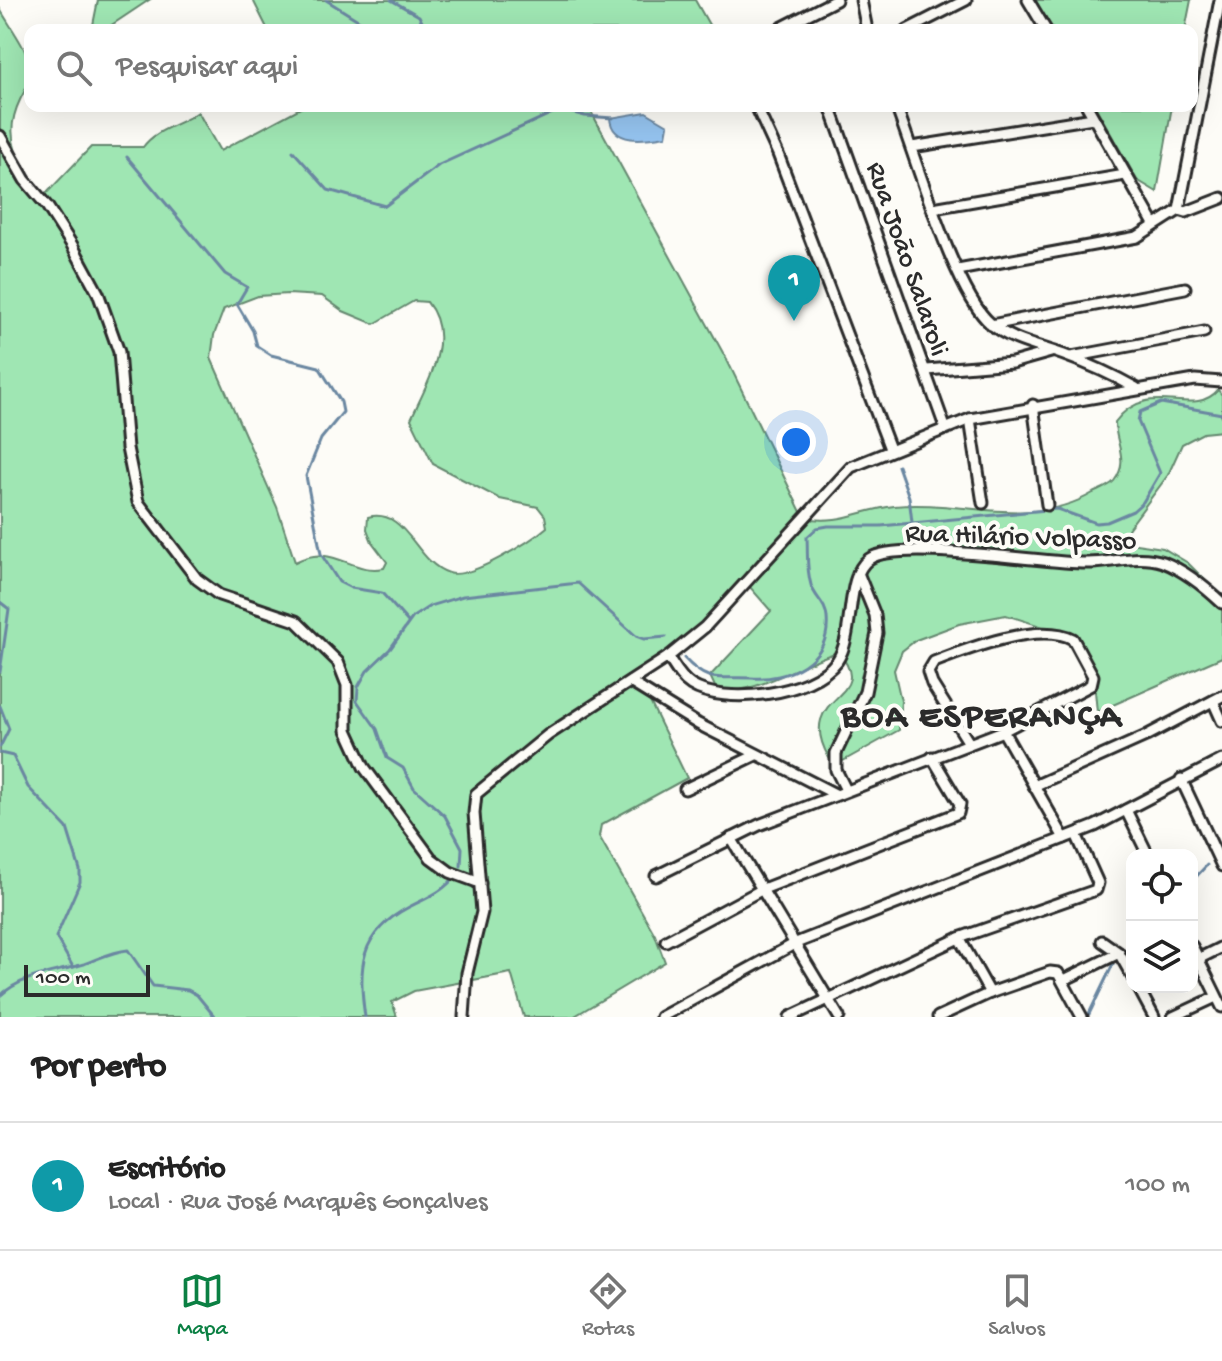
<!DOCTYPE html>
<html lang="pt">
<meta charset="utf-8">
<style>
:root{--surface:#fff;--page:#f6f6f6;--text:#222;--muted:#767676;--line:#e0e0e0;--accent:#0b8043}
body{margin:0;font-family:"Gochi Hand",sans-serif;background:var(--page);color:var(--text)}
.controls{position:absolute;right:24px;bottom:24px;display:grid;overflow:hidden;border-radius:16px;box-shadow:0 8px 32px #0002}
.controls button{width:72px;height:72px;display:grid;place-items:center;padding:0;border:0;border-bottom:2px solid var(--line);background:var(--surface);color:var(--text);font:40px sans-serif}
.scale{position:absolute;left:24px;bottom:20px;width:126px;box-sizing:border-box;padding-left:8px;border:4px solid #2b2b2b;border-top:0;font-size:22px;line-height:28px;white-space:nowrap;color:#2b2b2b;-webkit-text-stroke:6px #fdfcf7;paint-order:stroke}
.you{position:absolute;left:796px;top:442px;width:28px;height:28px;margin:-20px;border:6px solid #fff;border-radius:50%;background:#1a73e8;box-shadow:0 0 0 12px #1a73e833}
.badge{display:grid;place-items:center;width:52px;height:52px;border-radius:50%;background:var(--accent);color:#fff;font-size:26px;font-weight:700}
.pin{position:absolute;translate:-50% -66px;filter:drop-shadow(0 2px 4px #0008)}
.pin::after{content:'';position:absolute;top:42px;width:28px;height:24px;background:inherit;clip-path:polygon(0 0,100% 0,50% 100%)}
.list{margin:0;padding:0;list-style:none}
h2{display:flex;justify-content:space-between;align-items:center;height:104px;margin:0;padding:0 32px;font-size:34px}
h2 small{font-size:26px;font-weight:400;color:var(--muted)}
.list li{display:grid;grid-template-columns:52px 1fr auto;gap:24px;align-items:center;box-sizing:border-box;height:128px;padding:0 32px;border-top:2px solid var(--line)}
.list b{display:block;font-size:30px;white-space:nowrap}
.list p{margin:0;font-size:26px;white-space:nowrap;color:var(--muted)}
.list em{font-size:26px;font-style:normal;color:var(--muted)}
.icon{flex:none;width:44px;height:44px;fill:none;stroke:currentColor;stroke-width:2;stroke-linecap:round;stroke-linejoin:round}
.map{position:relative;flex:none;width:1222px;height:1017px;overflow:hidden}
.search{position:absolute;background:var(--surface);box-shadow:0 8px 32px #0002;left:24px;right:24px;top:24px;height:88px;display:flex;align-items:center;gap:20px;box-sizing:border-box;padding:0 28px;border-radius:16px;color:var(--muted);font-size:30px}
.sheet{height:232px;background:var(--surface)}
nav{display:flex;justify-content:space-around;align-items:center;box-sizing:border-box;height:112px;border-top:2px solid var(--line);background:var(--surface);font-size:22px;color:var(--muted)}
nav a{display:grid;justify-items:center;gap:4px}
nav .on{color:var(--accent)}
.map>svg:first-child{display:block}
</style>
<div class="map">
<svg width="1222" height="1017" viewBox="0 0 1222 1017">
<rect width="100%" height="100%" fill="#fdfcf7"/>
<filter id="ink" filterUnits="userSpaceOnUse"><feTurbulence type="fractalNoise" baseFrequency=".0125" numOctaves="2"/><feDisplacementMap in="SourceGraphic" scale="16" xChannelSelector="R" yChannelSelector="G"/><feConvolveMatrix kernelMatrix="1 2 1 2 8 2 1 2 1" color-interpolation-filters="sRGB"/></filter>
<g filter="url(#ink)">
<g fill="#9fe6b3" stroke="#65886f" stroke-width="2" fill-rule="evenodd">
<path d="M98,0H149L104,30H92Z"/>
<path d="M253,0H695L712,30H268Z"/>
<path d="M1034,0H1191L1185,30H1052Z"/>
<path d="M0,9C9,25 26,47 30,65C33,80 26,87 20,100C1,139 20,165 43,197L91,147H143C157,128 179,126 198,112L220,151L304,106H588L728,362L804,518C840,525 860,510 894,506C961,499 1031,530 1093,493C1099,490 1110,486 1114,481C1130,461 1115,443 1115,422C1149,377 1192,420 1218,390L1222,395V431L1203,433L1182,444L1168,475L1128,529L1129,543L1163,548L1188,563L1222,597V657L1097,712L1093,670L1078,638L1006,615L959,624L916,640L902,651L894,670L901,701L899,730L843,761L829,758C792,692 881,701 838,652C804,661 751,699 716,689L710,676L771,611L750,587L637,675L687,778L601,825L599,836L655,935L665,962L573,1017H524L511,973L414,991L392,1002L397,1017H0ZM288,294L322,296L343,311L374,324L414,301L427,302C456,338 427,383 411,419L433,464L500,499L538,507L545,516L547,527C531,541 470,580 449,573C415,563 407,507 368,517L367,529L372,542L387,562L384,568C350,575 334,542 295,562L277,507L211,358L214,335L224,309L258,296Z"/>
<path d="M1095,106H1172L1157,192L1137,180Z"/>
</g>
<path fill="#95c4f0" stroke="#6b87a1" stroke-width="2" d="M646,112L668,125L666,136C648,139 612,146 610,118Z"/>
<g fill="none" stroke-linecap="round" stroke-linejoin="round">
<g stroke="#6b87a1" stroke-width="3">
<path d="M326,0L374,30"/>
<path d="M391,0L419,16L426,30"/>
<path d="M547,106L585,116L613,118"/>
<path d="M293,151L328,190L385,206L439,165L559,110"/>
<path d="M127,157L225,274L247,287L237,304L253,331L257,346L271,355L319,367L341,402L343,412L321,439L306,476L321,554L339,582L351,588L382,593L408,622"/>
<path d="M898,466L909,497L912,522"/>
<path d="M0,602L9,609L0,672"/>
<path d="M684,658C709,685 718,676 751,678C787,681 831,661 827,618C826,603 815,598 811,585C806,567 808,556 807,537L817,528L828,526H881L1057,509L1096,523L1107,522L1133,511L1143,502L1160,473L1138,421L1140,412L1161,403L1222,414"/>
<path d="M0,706L9,729L0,747"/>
<path d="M0,753L13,756L28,787L67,828L80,870V882L56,937L73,967"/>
<path d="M461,866L462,848L445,816L414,788L403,768L387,758L377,729L357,701L358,687L367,671L390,649L413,617L430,606L463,596L578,583L636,636L644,639L666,637"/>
<path d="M1192,881L1207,865"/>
<path d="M0,996C23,974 56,973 84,964C98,959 113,951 128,950L153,986L188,990L197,995L215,1017"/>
<path d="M1089,1014L1113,964"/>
<path d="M365,1017C358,967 359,933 409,907C423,900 440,893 451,881"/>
</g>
<g stroke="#2b2b2b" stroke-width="15">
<g id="minor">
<path d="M861,0L867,30"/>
<path d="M1028,0L1046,30"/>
<path d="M777,30L836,0"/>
<path d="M907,30L966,0"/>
<path d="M756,106L778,154L890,449"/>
<path d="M830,106L945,427"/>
<path d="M896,106C915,155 955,295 991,324C1011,341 1039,346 1064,355C1089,364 1113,375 1136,388"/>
<path d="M1087,106L1154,224"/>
<path d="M0,136L25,180L47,206L72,245L98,293L119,352L127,448L138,502L197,579L219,595L296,621L338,662L347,685V730L364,767L431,858L450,872L480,883"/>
<path d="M912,147L1093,118"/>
<path d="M933,208L1125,175"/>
<path d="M1179,210L1186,212L1222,198"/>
<path d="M958,270L1137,237L1179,210L1220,0"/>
<path d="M991,325L1185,288"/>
<path d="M1071,357L1204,332"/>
<path d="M927,370L1012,363L1051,352"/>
<path d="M1033,405L1047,505"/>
<path d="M970,419L983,503"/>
<path d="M668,657C675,667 680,678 691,685C724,706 812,695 837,661C856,633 844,577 869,559C897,539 1044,563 1085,563C1111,564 1137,553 1163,562C1186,571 1205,587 1222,603"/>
<path d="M630,682L698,724L835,794"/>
<path d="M1213,701L1222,721"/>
<path d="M1003,731L1064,838"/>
<path d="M1181,779L1222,866"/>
<path d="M1034,786L1146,736L1222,696"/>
<path d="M685,789L756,755"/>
<path d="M846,790L836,770V753L865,692L877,633L875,615L858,573"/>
<path d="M1126,810L1148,855"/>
<path d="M731,838L839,1017"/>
<path d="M656,876L759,825L1003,731L1091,685L1093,676L1073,639C1039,621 967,649 934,662L928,672L932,684L969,743"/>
<path d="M959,938L990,993"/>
<path d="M666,941L763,889L958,813L960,804L932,757"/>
<path d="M1102,941L1119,953L1132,976"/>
<path d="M1192,946L1222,1007"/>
<path d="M1198,959L1222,947"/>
<path d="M1064,980L1119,953"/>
<path d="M1138,987L1154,1017"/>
<path d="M464,1017L467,973L482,912L474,813L476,794L548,735L668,657L705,627L851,467L970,419L1195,380L1222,382"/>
<path d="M661,1017L796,943L1095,826L1222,760"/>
<path d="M790,1017L959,938L1096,890L1098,883L1076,834"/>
<path d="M938,1017L990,993L1050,972L1058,973L1082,1017"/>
<path d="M1173,1017L1216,997"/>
</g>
</g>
<use href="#minor" stroke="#fdfcf7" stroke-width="9"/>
</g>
</g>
<g text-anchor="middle" stroke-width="8" stroke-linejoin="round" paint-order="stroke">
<g font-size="28" fill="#2b2b2b" stroke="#fdfcf7">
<text transform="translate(910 258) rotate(71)" y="10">Rua João Salaroli</text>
<text transform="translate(1021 534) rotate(2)" y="10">Rua Hilário Volpasso</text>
</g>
<g font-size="36" font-weight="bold" letter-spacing="2" fill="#2b2b2b" stroke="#fdfcf7">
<text x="982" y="725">BOA ESPERANÇA</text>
</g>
</g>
</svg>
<div class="controls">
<button><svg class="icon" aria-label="locate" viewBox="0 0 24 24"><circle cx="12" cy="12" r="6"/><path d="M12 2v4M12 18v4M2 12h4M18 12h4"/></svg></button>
<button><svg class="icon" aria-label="layers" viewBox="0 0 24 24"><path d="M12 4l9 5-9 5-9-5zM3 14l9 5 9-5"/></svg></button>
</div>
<div class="scale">100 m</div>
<div class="you"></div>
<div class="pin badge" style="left:794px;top:321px;background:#0f9aa8">1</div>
<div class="search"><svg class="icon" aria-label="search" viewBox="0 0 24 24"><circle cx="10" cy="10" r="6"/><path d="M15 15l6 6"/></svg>Pesquisar aqui</div>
</div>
<section class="sheet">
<h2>Por perto<small></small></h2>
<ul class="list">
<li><span class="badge" style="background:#0f9aa8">1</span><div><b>Escritório</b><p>Local · Rua José Marquês Gonçalves</p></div><em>100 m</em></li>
</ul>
</section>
<nav>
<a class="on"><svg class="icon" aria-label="map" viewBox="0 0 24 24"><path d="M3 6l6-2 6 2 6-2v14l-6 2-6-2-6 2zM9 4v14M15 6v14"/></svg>Mapa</a>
<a><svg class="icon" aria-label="directions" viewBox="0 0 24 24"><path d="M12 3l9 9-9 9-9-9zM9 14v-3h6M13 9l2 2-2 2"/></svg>Rotas</a>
<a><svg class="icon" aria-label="saved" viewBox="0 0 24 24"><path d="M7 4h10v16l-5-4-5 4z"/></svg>Salvos</a>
</nav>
